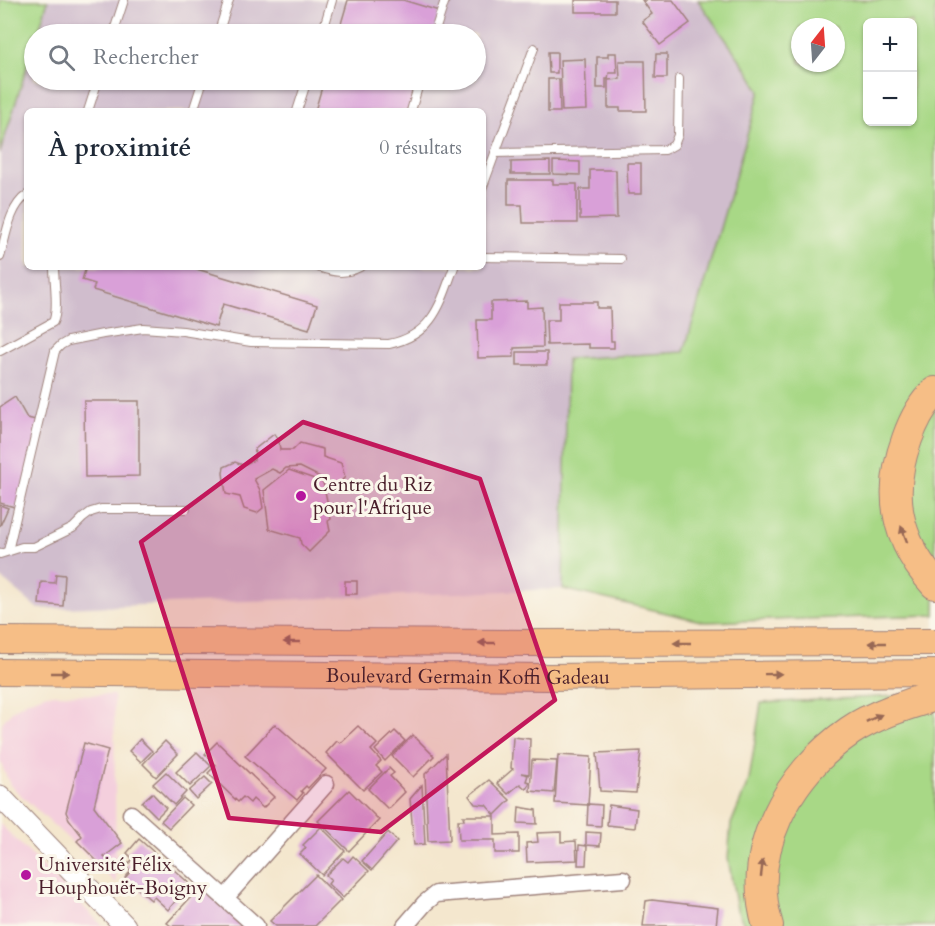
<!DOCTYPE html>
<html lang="fr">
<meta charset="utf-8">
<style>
:root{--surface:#fff;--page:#f6f6f7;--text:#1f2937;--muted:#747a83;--line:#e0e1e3}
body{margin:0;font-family:Cardo,serif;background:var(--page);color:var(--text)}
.controls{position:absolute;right:18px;top:18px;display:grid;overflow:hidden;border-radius:9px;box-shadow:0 2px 4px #0004}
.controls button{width:54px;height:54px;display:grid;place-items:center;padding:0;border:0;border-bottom:2px solid var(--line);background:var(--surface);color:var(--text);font:30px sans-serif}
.compass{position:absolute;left:791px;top:18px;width:54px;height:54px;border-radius:50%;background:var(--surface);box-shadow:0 2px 4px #0004;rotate:17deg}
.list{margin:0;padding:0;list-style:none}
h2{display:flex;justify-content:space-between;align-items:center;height:78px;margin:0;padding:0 24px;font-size:26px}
h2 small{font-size:20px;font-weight:400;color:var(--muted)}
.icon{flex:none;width:33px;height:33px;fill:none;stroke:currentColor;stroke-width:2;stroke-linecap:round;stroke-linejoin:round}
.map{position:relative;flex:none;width:935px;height:926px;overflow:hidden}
.search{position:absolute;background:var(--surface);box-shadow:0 2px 4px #0004;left:24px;top:24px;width:462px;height:66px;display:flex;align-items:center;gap:15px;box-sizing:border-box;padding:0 21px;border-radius:33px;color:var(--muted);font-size:22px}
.panel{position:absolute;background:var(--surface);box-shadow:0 2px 4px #0004;left:24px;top:108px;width:462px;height:162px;border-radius:9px}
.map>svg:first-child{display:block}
</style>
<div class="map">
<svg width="935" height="926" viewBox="0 0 935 926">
<rect width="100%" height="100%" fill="#fbf7ec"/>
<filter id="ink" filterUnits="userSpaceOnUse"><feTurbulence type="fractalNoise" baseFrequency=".0167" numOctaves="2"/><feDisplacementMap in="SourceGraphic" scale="12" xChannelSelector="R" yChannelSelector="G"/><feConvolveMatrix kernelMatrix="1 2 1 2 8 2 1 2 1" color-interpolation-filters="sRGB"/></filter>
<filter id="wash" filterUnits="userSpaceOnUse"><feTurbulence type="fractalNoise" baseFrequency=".008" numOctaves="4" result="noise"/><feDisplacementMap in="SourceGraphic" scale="24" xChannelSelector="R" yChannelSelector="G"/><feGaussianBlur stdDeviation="1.35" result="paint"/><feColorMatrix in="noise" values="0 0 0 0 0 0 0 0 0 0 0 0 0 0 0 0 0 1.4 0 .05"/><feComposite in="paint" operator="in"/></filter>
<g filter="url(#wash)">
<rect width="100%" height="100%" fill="#f4e7ce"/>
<g fill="#f4cfdd">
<path d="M47,694L114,695L116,883L10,785L0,761L2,723L12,711L27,701Z"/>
<path d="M0,824L103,926H0Z"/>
</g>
<path fill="#d0bdcd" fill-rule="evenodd" d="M48,0H698L750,74L760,91L684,353L567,359L563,589L38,609L0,577V153L34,44V80H476V34H38ZM27,111H483V267H27Z"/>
<g fill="#a8d886" stroke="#797c58" stroke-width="1.5" fill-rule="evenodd">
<path d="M0,0H48L38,34H34V44L0,153Z"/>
<path d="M698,0H935V615L705,622L563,589L567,359L684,352L760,91L750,74ZM868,22H912V122H868ZM800,27H836V63H800Z"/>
<path d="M935,694V926H745L737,910L728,858L731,824L749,780L761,703Z"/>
</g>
<g id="blocks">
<g fill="#d9a0d8">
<path d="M348,0H403L439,11L432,34H338Z"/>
<rect x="575" y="0" width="40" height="12"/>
<path d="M642,0H673L690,23L660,45L642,21L652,14Z"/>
<path d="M548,52H557V73H549Z"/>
<path d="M608,53H616L617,73H609L608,79H606V88H597V57H608Z"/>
<path d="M656,54H667V78H655Z"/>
<path d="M585,59L587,110L562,111L560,60Z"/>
<path d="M619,61H645L646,111H620V108H608V80L620,79Z"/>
<path d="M548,79H559L560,112H548Z"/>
<path d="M324,80H418L408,111H315Z"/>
<path d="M550,161V174H511V162Z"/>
<path d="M553,161L580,162V175L553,174Z"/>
<path d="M627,163H641V194H628Z"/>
<path d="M590,170H616L617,218L580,219V189H590Z"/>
<path d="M508,180H553V184H577V223H523L522,205H508Z"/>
<path d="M86,267H190L317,305L309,329L223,304L216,327L93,290L95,284L82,280Z"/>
<path d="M527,301V308L542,307L543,347L514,348V357L478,358L477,320H491V302Z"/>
<path d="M559,302H597V308H610L611,341H614V348H589V344L547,345L546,320H559Z"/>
<rect x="517" y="352" width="30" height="13"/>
<path d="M15,397L27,418L41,421L18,508L0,503V407Z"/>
<path d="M84,401H139V476L85,477Z"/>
<path d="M274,434L279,442L280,450H293L300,443L323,449V457L341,463L345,477L331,492L326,480L300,467L286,468L280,473L272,469L254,479L260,490L263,508L257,513L244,509L240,497L226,494L223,473L224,467L235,462L243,465L254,460L255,449Z"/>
<path d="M289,470L323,482L331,519L328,521L330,531L309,552L301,544L300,538L269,529L264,490Z"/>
<path d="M0,505L8,508L0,526Z"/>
<path d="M56,574L65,575L63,606L39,604L41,582L55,583Z"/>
<rect x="345" y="581" width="12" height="13"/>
<path d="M275,724L326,769L308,788L306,786L301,791L303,793L297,800L245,756Z"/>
<path d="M358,726L377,744L371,750L381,761L376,766L382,772L363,790L326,753L337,741L340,743Z"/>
<path d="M395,731L405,741L385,761L375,750Z"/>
<path d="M413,735L434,756L413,777L392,756Z"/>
<path d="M513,737L530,739L529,774L521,773L528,775L526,781L530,782L526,789L520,784L508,794L497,783L513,769L511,768Z"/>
<path d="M140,739L152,751L141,762L129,751Z"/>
<path d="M165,741L178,754L156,777L143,764Z"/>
<path d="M217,742L274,797L263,808L253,799L250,803L243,797L238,802L208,773L216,765L205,754Z"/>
<path d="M84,743L108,750L94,806L122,843L104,857L110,862L104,868L77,841L82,836L69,819L66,812Z"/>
<path d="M641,751L636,793L600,791L597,753Z"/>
<path d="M197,752L211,766L190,786L176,772Z"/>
<path d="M446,754L450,840L428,841L425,774Z"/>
<path d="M558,755L591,757L588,805L555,803Z"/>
<path d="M532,760L557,761L554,793L530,791Z"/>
<path d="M389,768L394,773L390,776L405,792L388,809L368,789Z"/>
<path d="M166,772L186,792L174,805L153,784Z"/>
<path d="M205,777L212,784L196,799L189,791Z"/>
<path d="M489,780L510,800L495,815L486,805L475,804L469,796Z"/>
<path d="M422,785L425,844L414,845L410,799Z"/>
<path d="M349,790L379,820L349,851L318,821Z"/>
<path d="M152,793L166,808L157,817L142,802Z"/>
<path d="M183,798L191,805L169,828L161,821Z"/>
<path d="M588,804L602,805L601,826L587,825Z"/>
<path d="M609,805L637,809L635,828L607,825Z"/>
<path d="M519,807L536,810L537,824L518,823Z"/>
<path d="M463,816H495V835L519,834V853H495V840H459L458,820H464Z"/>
<path d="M321,827L345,851L322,875L300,854L306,848L303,845Z"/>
<path d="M388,832L397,841L372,870L362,861Z"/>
<path d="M561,832V842L576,841L577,860L527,862L526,843L538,842L537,833Z"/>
<path d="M586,832L601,833L600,846L586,845Z"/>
<path d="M139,839L190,884L168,910L154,897L151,900L125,878L131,871L126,866L133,859L127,853Z"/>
<path d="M579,845L587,846L586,865H578Z"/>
<path d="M353,856L369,871L343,898L328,884L331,880L326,875L343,858L348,862Z"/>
<path d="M316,875L341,900L315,926H276L270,921Z"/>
<path d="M202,885L247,926H171L167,923Z"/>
<path d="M652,900L718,908L716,926H643L646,901Z"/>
</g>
</g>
</g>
<g filter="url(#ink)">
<use href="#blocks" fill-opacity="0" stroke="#9f837c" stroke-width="1.5"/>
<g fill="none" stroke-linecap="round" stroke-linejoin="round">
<g stroke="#9f837c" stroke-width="10">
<g id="service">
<path d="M113,34L124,0"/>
<path d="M218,34L229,0"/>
<path d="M322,34L332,0"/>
<path d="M434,34L445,0"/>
<path d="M88,111L98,80"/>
<path d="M193,111L203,80"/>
<path d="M297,111L307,80"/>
<path d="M411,111L420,80"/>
<path d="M495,153L665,150L674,145L678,135L679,79"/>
<path d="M483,186L534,48"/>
<path d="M0,257C6,237 9,207 27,195"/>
<path d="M483,257L621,259"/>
<path d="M318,267C333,272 344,275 360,267"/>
<path d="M0,351L53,322C59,310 54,282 54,267"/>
<path d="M8,551L55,351L61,345L68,341L103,334L143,328L183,331L251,342L389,344C433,335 440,305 454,267"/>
<path d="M0,554L22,547H34L73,528L83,518L91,512L101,509H186"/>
</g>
</g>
<g stroke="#9f837c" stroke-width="19">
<g id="minor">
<path d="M131,814L256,926"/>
<path d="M225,898L326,784"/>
<path d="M405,926L425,903L436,894L623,879"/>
</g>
</g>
<g stroke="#9f837c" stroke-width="23">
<path id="tertiary" d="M0,796L125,926"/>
</g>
<g stroke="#9f837c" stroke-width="28">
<g id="primary">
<path d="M0,640L535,643L935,642"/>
<path id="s1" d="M0,672L549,677L935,673"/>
</g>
</g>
<g stroke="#9f837c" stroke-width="32">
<g id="motorway">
<path d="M935,392C921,405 913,422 907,439C887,493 896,541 935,584"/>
<path d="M768,926C745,851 788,774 850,731C875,714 906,705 935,696"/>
</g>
</g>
<use href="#service" stroke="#fff" stroke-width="8"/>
<use href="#minor" stroke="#fff" stroke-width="16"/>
<use href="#tertiary" stroke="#fff" stroke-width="21"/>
<use href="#primary" stroke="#f6be86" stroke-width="26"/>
<use href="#motorway" stroke="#f6be86" stroke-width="30"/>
</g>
<defs><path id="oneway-solid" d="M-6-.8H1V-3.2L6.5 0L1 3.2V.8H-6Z" transform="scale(1.5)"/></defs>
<g fill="#976754">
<use href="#oneway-solid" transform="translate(904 534) rotate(-111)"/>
<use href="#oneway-solid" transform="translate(292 642) rotate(-180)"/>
<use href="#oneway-solid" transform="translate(487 643) rotate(-180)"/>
<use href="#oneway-solid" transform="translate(682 643) rotate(-180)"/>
<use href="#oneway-solid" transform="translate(877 643) rotate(180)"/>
<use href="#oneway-solid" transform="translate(60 673)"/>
<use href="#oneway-solid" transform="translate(773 674) rotate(-1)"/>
<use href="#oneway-solid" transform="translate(874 718) rotate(-25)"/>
<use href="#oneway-solid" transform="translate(762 868) rotate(-83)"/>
</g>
</g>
<path fill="#c2185b" fill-opacity="0.2" stroke="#c2185b" stroke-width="4.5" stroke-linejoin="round" d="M303,422L480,479L555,700L381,832L229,818L141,542Z"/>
<g fill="#b5179e" stroke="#fbf7ec" stroke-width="2">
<circle cx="301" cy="496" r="6"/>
<circle cx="26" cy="875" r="6"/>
</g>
<g text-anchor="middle" stroke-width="6" stroke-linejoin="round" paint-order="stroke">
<g font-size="20" fill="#4a1f2b" stroke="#fbf7ec" text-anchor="start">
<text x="313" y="491">Centre du Riz<tspan x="313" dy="23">pour l'Afrique</tspan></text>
<text x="38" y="871">Université Félix<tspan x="38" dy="23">Houphouët-Boigny</tspan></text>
</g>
<g font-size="20" fill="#4a1f2b" stroke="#fbf7ec">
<text dy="7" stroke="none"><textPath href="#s1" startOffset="468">Boulevard Germain Koffi Gadeau</textPath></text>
</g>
</g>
</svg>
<div class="controls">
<button>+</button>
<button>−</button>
</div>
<svg class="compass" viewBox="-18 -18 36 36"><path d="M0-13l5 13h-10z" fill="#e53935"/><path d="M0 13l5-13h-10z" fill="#747a83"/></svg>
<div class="search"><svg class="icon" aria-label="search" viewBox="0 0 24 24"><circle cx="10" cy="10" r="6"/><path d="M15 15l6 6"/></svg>Rechercher</div>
<section class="panel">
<h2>À proximité<small>0 résultats</small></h2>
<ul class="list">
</ul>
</section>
</div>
